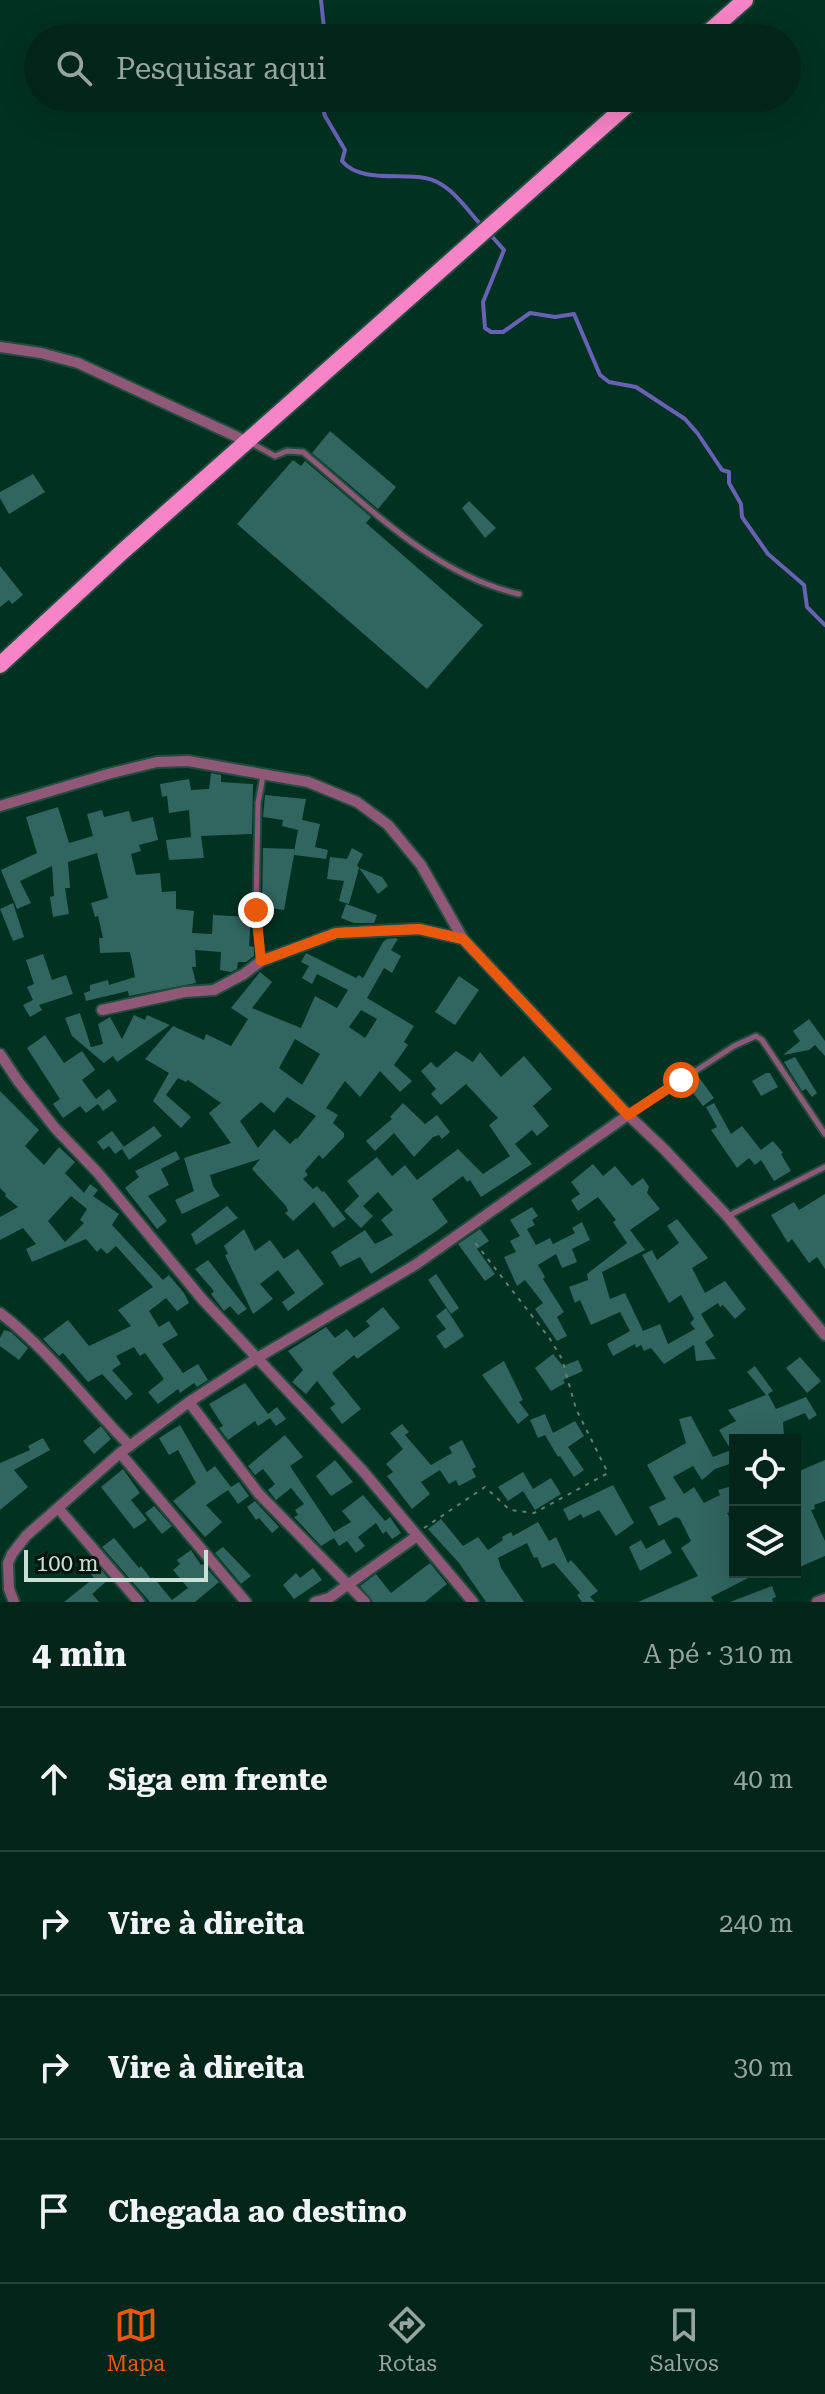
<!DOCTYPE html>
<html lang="pt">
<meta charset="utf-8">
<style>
:root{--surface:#012519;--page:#0b2d22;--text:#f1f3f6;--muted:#96a5a2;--line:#234238;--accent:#ea580c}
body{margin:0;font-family:"Roboto Serif",serif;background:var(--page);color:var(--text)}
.controls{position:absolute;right:24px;bottom:24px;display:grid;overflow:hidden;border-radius:0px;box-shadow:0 8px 32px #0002}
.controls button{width:72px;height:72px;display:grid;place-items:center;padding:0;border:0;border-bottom:2px solid var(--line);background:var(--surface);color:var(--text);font:40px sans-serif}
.scale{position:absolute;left:24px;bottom:20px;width:184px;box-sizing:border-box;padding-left:8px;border:4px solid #c9e0d6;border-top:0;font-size:22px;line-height:28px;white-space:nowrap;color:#c9e0d6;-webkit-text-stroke:6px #04150e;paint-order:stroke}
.stop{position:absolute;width:24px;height:24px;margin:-18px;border:6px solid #ea580c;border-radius:50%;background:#fff}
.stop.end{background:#ea580c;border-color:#fff;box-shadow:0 2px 8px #0008}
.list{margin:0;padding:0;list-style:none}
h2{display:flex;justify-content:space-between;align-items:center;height:104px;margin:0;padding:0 32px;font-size:34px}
h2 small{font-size:26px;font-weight:400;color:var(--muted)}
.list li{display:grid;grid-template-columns:52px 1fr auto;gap:24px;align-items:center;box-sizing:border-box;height:144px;padding:0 32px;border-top:2px solid var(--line)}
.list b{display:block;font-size:30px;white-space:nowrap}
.list em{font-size:26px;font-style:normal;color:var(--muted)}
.icon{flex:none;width:44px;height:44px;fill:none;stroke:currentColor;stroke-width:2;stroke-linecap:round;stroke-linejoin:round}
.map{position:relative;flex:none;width:825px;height:1602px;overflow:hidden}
.search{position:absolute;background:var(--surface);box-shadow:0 8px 32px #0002;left:24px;right:24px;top:24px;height:88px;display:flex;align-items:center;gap:20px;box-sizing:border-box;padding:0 28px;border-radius:44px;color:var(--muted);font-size:30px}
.sheet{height:680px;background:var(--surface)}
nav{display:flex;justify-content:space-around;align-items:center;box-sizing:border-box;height:112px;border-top:2px solid var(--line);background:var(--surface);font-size:22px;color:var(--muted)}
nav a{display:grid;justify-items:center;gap:4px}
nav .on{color:var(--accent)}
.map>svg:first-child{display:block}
</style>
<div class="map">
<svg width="825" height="1602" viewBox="0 0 825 1602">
<rect width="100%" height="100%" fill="#013121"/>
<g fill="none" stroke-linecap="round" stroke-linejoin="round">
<g stroke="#6961b4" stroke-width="4">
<path d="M321,0L325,38"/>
<path d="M320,98L325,116L345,150L342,161C360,183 400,173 425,178C450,182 466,209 482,226"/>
<path d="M488,232L504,250L483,302L485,328L491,332H503L530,313L555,317L574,314L600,375L609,382L636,387L685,419L698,434L722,470L729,472V483L741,504L742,517L768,554L804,585L807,607L825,625"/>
</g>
</g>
<g fill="#31655f" fill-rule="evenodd">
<path d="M330,431L396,487L378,509L312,453Z"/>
<path d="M293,460L301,466L305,461L371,517L366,523L483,625L427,689L237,524Z"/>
<path d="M33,474L45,492L9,514L0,498V492Z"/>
<path d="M469,501L496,528L485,538L462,508Z"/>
<path d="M0,566L23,595L12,604L9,600L0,607Z"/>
<path d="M211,773L221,775V782L253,784L252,834L201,836L204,858L169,860L166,840L191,837L189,810L169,813L167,796L162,797L160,784L189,779L191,790L209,789Z"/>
<path d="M265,795L306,799L302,820L320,824L315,847L328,850L326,859L294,855L284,910L270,908L269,923L263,922L262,910L263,848L295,849L294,852L298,830L282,826L283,820L263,817Z"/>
<path d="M58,807L69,843L93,836L87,814L102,810L104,817L129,811L132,822L153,817L158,840L139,845L141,851L131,854L136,875L160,873L162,892L176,891V909L194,911L192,933L212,934L213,915L251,917L249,946L254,947V956L246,962H238L237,969L231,972L220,970L221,952L195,950L196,967H192L196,983L129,996L128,991L86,1001L84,993L90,991V985L108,980L109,985L135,977L130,952L100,953L99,938H103L98,916L95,917L91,903L108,898L97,853L68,862L70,888H65L69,914L53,917L50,897L54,896L52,866L20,881L31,903L17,909L1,870L37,853L26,817Z"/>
<path d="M352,848L363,854L357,865L359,868L382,877L388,886L378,894L359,868L349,904L339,901L344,881L327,879L330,857L347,859Z"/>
<path d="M13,903L24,937L13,941L0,909Z"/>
<path d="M346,904L377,915L374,923H354L341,918Z"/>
<path d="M395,938L398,939L391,950L401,956L392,973L384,968L367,998L414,1026L404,1042L408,1045L394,1065L412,1081L400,1092L380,1071L360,1097L345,1081L326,1108L338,1115L333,1123L344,1133V1137L323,1159L319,1155L305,1171L308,1175L303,1179L313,1189L317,1186L322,1192L324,1191L346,1219L333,1228L314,1202L293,1221L285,1213L288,1211L286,1206L252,1169L260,1159L210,1175L213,1186L220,1196L182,1214L175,1200L194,1191L184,1158L231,1143L209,1113L221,1103L188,1080L186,1082L178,1078L166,1095L191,1117L181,1128L153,1101L169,1073L145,1059L173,1026L204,1040L206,1034L231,1046L248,1019L231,1008L260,972L272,982L252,1008L301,1028L315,996L337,1008L348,990L317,974L312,984L302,978L309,966L301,962L306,953L356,978L359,975L363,978L383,942L387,939ZM361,1010L377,1019L365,1038L349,1027ZM295,1039L320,1054L302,1085L279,1068ZM287,1097L316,1116L297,1139L296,1138L290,1144L274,1129L258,1148L240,1121L261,1102L274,1113Z"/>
<path d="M43,954L52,980L66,975L73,994L39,1005L42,1010L30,1017L23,1005L33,1000L27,987L34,984L26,960Z"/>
<path d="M459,976L479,990L455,1025L435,1012Z"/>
<path d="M80,1013L91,1047L103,1044L98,1024L110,1017L122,1039L134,1015L145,1020L147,1015L170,1025L117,1062L113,1056L104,1063L72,1036L65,1018Z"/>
<path d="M809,1019L825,1041V1056L815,1045L809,1050L783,1055L800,1041L793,1031Z"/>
<path d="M45,1035L64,1063L82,1051L95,1070L82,1080L96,1099L109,1089L117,1101L103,1111L98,1104L86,1113L80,1106L63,1118L53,1104L60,1099L27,1048Z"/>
<path d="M456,1051L473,1062L480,1052L501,1077L524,1056L552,1089L533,1106L549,1126L537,1136L532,1130L515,1144L532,1164L481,1197L470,1180L467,1182L463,1176L432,1199L448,1222L438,1230L371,1274L360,1257L340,1267L331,1252L365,1230L375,1244L393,1235L381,1220L393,1210L378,1192L363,1206L373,1216L361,1228L344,1211L359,1196L347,1181L377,1157L392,1176L405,1165L417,1180L458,1149L483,1174L510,1156L489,1125L498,1118L466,1084L441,1105L431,1094L436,1089L421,1071L431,1062L437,1068Z"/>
<path d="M795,1057L817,1093L812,1097L806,1089L802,1091L784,1062Z"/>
<path d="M766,1073H770L778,1087L761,1096L752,1081Z"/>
<path d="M698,1076L714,1098L703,1106L686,1084Z"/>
<path d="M0,1091L39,1130L25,1146L44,1165L59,1147L75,1162L65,1173L84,1193L90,1184L98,1190L93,1196L119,1214L112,1225L163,1280L169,1275L184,1293L189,1303L177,1311L166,1298L149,1311L159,1327L169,1321L178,1335L162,1344L183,1373L198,1364L208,1380L197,1387L194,1383L180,1393L178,1389L158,1404L148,1392L164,1379L145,1353L140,1356L134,1347L116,1356L121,1364L112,1370L133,1394L126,1400L102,1374L88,1382L63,1353L59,1356L43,1339L68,1320L89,1346L131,1326L118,1310L153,1287L116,1246L107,1254L101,1248L97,1252L86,1239L32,1262L26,1249L36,1244L23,1228L0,1240V1217L18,1207L5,1196L6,1194L0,1188ZM71,1196L87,1209L80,1220L84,1223L65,1242L48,1221Z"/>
<path d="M403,1103L425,1124L437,1115L450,1132L442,1139L439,1135L433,1137L414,1157L394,1133L375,1151L366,1141L392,1119L390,1117Z"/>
<path d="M714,1103L731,1134L742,1126L761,1150L773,1141L783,1153L781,1154L791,1171L774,1181L761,1160L755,1165L749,1158L737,1168L711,1130L717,1127L706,1107Z"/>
<path d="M154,1126L162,1136L129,1160L122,1149L115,1154L109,1146L103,1150L97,1142L112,1131L124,1147L122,1148Z"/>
<path d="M176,1151L180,1159L161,1169L169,1185L148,1196L167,1221L157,1229L125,1188L139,1177L135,1171Z"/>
<path d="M593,1164L603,1176L615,1166L632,1186L643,1178L649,1187L647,1193L660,1209L630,1230L645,1250L602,1272L610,1299L625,1293L643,1331L660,1324L668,1344L695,1329L690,1323L694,1319L681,1295L669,1303L642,1255L652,1250L657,1260L679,1243L667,1226L677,1219L708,1258L692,1268L705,1293L725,1281L746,1309L735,1319L723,1305L720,1307L718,1303L701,1314L714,1336L705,1342L716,1359L696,1361L694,1345L664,1364L651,1348L644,1351L641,1345L636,1348L635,1344L613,1356L607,1344L630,1331L620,1312L591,1325L580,1300L575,1303L569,1287L588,1280L587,1274L627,1243L613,1222L616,1220L598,1197L578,1211L571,1200L580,1194L571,1182Z"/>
<path d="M825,1194V1269L817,1257L809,1263L792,1239L788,1243L771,1215L794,1202L799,1210Z"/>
<path d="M227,1206L238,1218L196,1245L191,1234Z"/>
<path d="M532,1207L538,1216L532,1220L535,1225L527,1229L536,1245L550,1238L553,1244L575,1233L572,1228L582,1222L590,1240L572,1249L577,1262L562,1268L556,1254L538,1265L545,1277L543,1279L564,1312L557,1317L567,1336L557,1341L535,1309L543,1303L525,1280L517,1286L504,1257L516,1252L510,1241L520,1236L510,1220Z"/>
<path d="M244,1229L255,1251L270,1240L284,1259L298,1249L324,1284L288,1311L282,1302L295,1293L278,1270L260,1284L273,1299L253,1314L225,1255L228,1254L224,1246Z"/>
<path d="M480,1229L489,1241L477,1249L495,1274L485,1281L458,1244Z"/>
<path d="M208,1260L247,1309L238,1315L230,1306L224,1311L211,1294L214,1291L195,1269Z"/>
<path d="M436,1274L459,1308L451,1314L428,1280Z"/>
<path d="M383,1307L400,1328L357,1359L354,1355L332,1373L361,1409L342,1424L330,1408L335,1404L317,1381L306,1394L292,1382L303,1370L288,1351L326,1327L335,1338L347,1329L354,1338L370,1326L366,1321Z"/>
<path d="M446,1308L464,1336L445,1349L436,1336L446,1329L436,1316Z"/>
<path d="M4,1330L11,1332L28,1348L19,1360L0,1346V1338Z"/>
<path d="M553,1354L563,1366L578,1360L583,1371L563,1380L565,1383L551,1391L535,1368Z"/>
<path d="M800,1357L821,1381L807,1393L786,1368Z"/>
<path d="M504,1361L523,1400L519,1402L529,1415L518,1424L482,1375Z"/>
<path d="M755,1366L773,1391L768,1394L776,1409L806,1397L817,1415L809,1420L805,1413L783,1422L784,1435L764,1440H735V1462L715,1469L702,1480L693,1466L673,1477L684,1494L694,1487L704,1503L720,1495L718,1490L732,1486L735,1511L727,1513L735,1528V1572H760L711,1597L714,1602H638L698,1576L681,1548L691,1541L680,1519L676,1517L659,1526L649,1507L666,1499L647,1465L686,1443L679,1419L691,1416L713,1457L731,1450L719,1430L736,1421L728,1410L766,1395L747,1372Z"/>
<path d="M245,1383L268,1414L277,1407L286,1419L276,1426L270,1418L258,1426L255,1421L228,1440L219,1428L223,1426L209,1404Z"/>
<path d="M545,1414L553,1433L575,1421L584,1436L568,1447L584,1470L574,1477L560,1456L558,1457L545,1435L538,1438L530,1420Z"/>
<path d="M402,1424L409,1432L405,1435L431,1465L452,1453L449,1447L462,1440L476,1467L472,1469L476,1477L459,1486L456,1480L449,1484L440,1470L421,1482L430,1494L412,1509L387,1476L393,1472L386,1464L403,1449L390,1433Z"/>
<path d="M180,1425L207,1472L215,1466L231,1487L239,1482L249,1496L238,1504L228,1490L206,1505L222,1522L205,1537L173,1501L196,1483L178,1450L169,1455L159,1438Z"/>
<path d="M101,1426L111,1439L94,1454L83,1441Z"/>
<path d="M285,1435L303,1457L290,1466L334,1532L351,1522L342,1511L363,1495L385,1521L390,1517L401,1533L392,1539L386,1531L383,1534L376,1523L358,1537L365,1546L356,1553L347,1541L339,1546L334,1538L321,1546L294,1517L298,1515L295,1510L304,1504L291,1488L276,1500L268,1490L275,1484L263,1469L255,1475L248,1466Z"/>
<path d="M43,1438L50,1450L14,1470L28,1487L0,1510V1463L30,1450L28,1446Z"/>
<path d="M335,1460L353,1482L331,1496L316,1476Z"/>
<path d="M825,1460V1501L814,1505L815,1509L811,1510L825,1541V1556L795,1569V1535L799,1534L795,1517V1478L799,1476L797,1472Z"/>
<path d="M123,1469L140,1493L131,1500L147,1520L134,1529L101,1487Z"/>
<path d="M523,1472L533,1489L551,1478L561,1494L535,1510L523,1491L508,1501L498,1487Z"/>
<path d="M613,1485L634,1523L616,1536L599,1510L583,1518L581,1514L569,1521L563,1509Z"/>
<path d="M255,1501L279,1527L272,1533L259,1518L256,1520L247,1507Z"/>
<path d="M154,1506L172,1526L162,1534L145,1513Z"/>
<path d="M441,1519L463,1546L478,1537L488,1550L503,1540L502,1537L511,1532L513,1536L538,1522L549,1541L556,1537L568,1563L571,1560L598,1591L590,1597L595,1602H582L577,1595L580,1593L554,1563L542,1568L537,1557L534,1558L527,1543L498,1558L501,1568L524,1602H486L459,1563L428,1529Z"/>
<path d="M114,1538L139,1568L141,1566L151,1579L153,1577L172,1600L188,1588L173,1570L180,1564L177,1560L191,1550L201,1565L203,1564L219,1582L195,1602H150L102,1547Z"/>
<path d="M664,1539L672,1553L640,1571L629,1547L641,1540L646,1549Z"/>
<path d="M223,1547L251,1576L241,1584L215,1553Z"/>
<path d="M430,1563L447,1584L425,1602H373L360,1586L376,1574L391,1593Z"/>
<path d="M97,1565L109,1579L92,1594L99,1602H64L94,1578L89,1572Z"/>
<path d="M313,1568L322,1580L294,1599L283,1585L296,1573L300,1578Z"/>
<path d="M772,1586L776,1597L772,1599L773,1602H730Z"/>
</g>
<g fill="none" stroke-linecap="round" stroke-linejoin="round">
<g stroke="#214d3e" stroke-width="9">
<g id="lane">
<path d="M249,442L275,456L287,451L303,452C368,506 434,575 519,594"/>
<path d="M261,960L256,910L258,803L263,776"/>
<path d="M628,1115L734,1046L756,1036L762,1040L825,1134"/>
<path d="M728,1216L825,1167"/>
</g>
</g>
<g stroke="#214d3e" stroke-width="14">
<g id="street">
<path d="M0,347L41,353L78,363L246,441"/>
<path d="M0,806L108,774L157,762L188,761L308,782L357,802L388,825L421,865L463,939L628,1115L664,1149L727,1216L825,1335"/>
<path d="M102,1010L185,992L214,990L244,974L261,961L336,933L419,929L463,939"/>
<path d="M0,1054L18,1081L55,1128L98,1173L202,1299L362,1470L473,1602"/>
<path d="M0,1313C50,1351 86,1402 130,1446"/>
<path d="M189,1402L259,1494L365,1602"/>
<path d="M120,1453L246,1602"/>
<path d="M58,1508L139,1602"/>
<path d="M14,1602L9,1589L8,1563L12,1554L26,1536L120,1453L189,1402L257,1358L415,1265L628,1115"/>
<path d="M315,1602L329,1598L417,1536"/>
<path d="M817,1602L825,1599"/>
</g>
</g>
<g stroke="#214d3e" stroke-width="20">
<g id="primary">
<path d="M702,38L745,0"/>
<path d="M0,665L122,552L635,98"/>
</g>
</g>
<path stroke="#5d8174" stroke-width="2" stroke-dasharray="4 6" stroke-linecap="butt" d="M424,1528L485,1487L510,1510L534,1513L608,1473L576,1409L562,1359L550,1339L473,1240"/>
<use href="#lane" stroke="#8f5877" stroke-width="5"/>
<use href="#street" stroke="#8f5877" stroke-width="10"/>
<use href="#primary" stroke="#f784c7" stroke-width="16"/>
</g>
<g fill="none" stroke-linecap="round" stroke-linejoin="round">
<path stroke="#ea580c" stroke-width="10" d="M256,910L261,961L336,933L419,929L463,939L628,1115L681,1080"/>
</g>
</svg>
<div class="controls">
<button><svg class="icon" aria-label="locate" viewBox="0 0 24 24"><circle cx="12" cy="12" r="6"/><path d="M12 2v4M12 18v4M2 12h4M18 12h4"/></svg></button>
<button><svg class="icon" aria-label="layers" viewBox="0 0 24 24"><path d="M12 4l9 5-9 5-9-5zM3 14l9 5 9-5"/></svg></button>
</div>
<div class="scale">100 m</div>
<div class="stop" style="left:681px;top:1080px"></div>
<div class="stop end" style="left:256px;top:910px"></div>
<div class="search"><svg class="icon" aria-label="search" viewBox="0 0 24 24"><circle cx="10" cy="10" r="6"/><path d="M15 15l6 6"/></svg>Pesquisar aqui</div>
</div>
<section class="sheet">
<h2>4 min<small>A pé · 310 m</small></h2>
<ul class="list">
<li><svg class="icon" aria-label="ahead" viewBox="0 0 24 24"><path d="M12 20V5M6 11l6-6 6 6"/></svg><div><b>Siga em frente</b></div><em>40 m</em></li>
<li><svg class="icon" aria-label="right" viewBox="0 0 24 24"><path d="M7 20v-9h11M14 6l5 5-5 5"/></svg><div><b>Vire à direita</b></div><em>240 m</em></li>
<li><svg class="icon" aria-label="right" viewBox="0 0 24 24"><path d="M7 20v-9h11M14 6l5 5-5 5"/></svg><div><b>Vire à direita</b></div><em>30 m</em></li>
<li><svg class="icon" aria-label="arrive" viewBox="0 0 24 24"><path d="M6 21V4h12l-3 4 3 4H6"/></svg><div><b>Chegada ao destino</b></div></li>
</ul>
</section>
<nav>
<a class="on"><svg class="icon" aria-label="map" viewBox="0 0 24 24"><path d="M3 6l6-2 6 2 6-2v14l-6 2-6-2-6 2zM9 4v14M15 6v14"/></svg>Mapa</a>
<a><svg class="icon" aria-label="directions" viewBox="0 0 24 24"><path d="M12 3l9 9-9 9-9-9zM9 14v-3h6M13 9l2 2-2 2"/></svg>Rotas</a>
<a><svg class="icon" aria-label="saved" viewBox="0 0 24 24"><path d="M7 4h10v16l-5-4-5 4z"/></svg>Salvos</a>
</nav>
